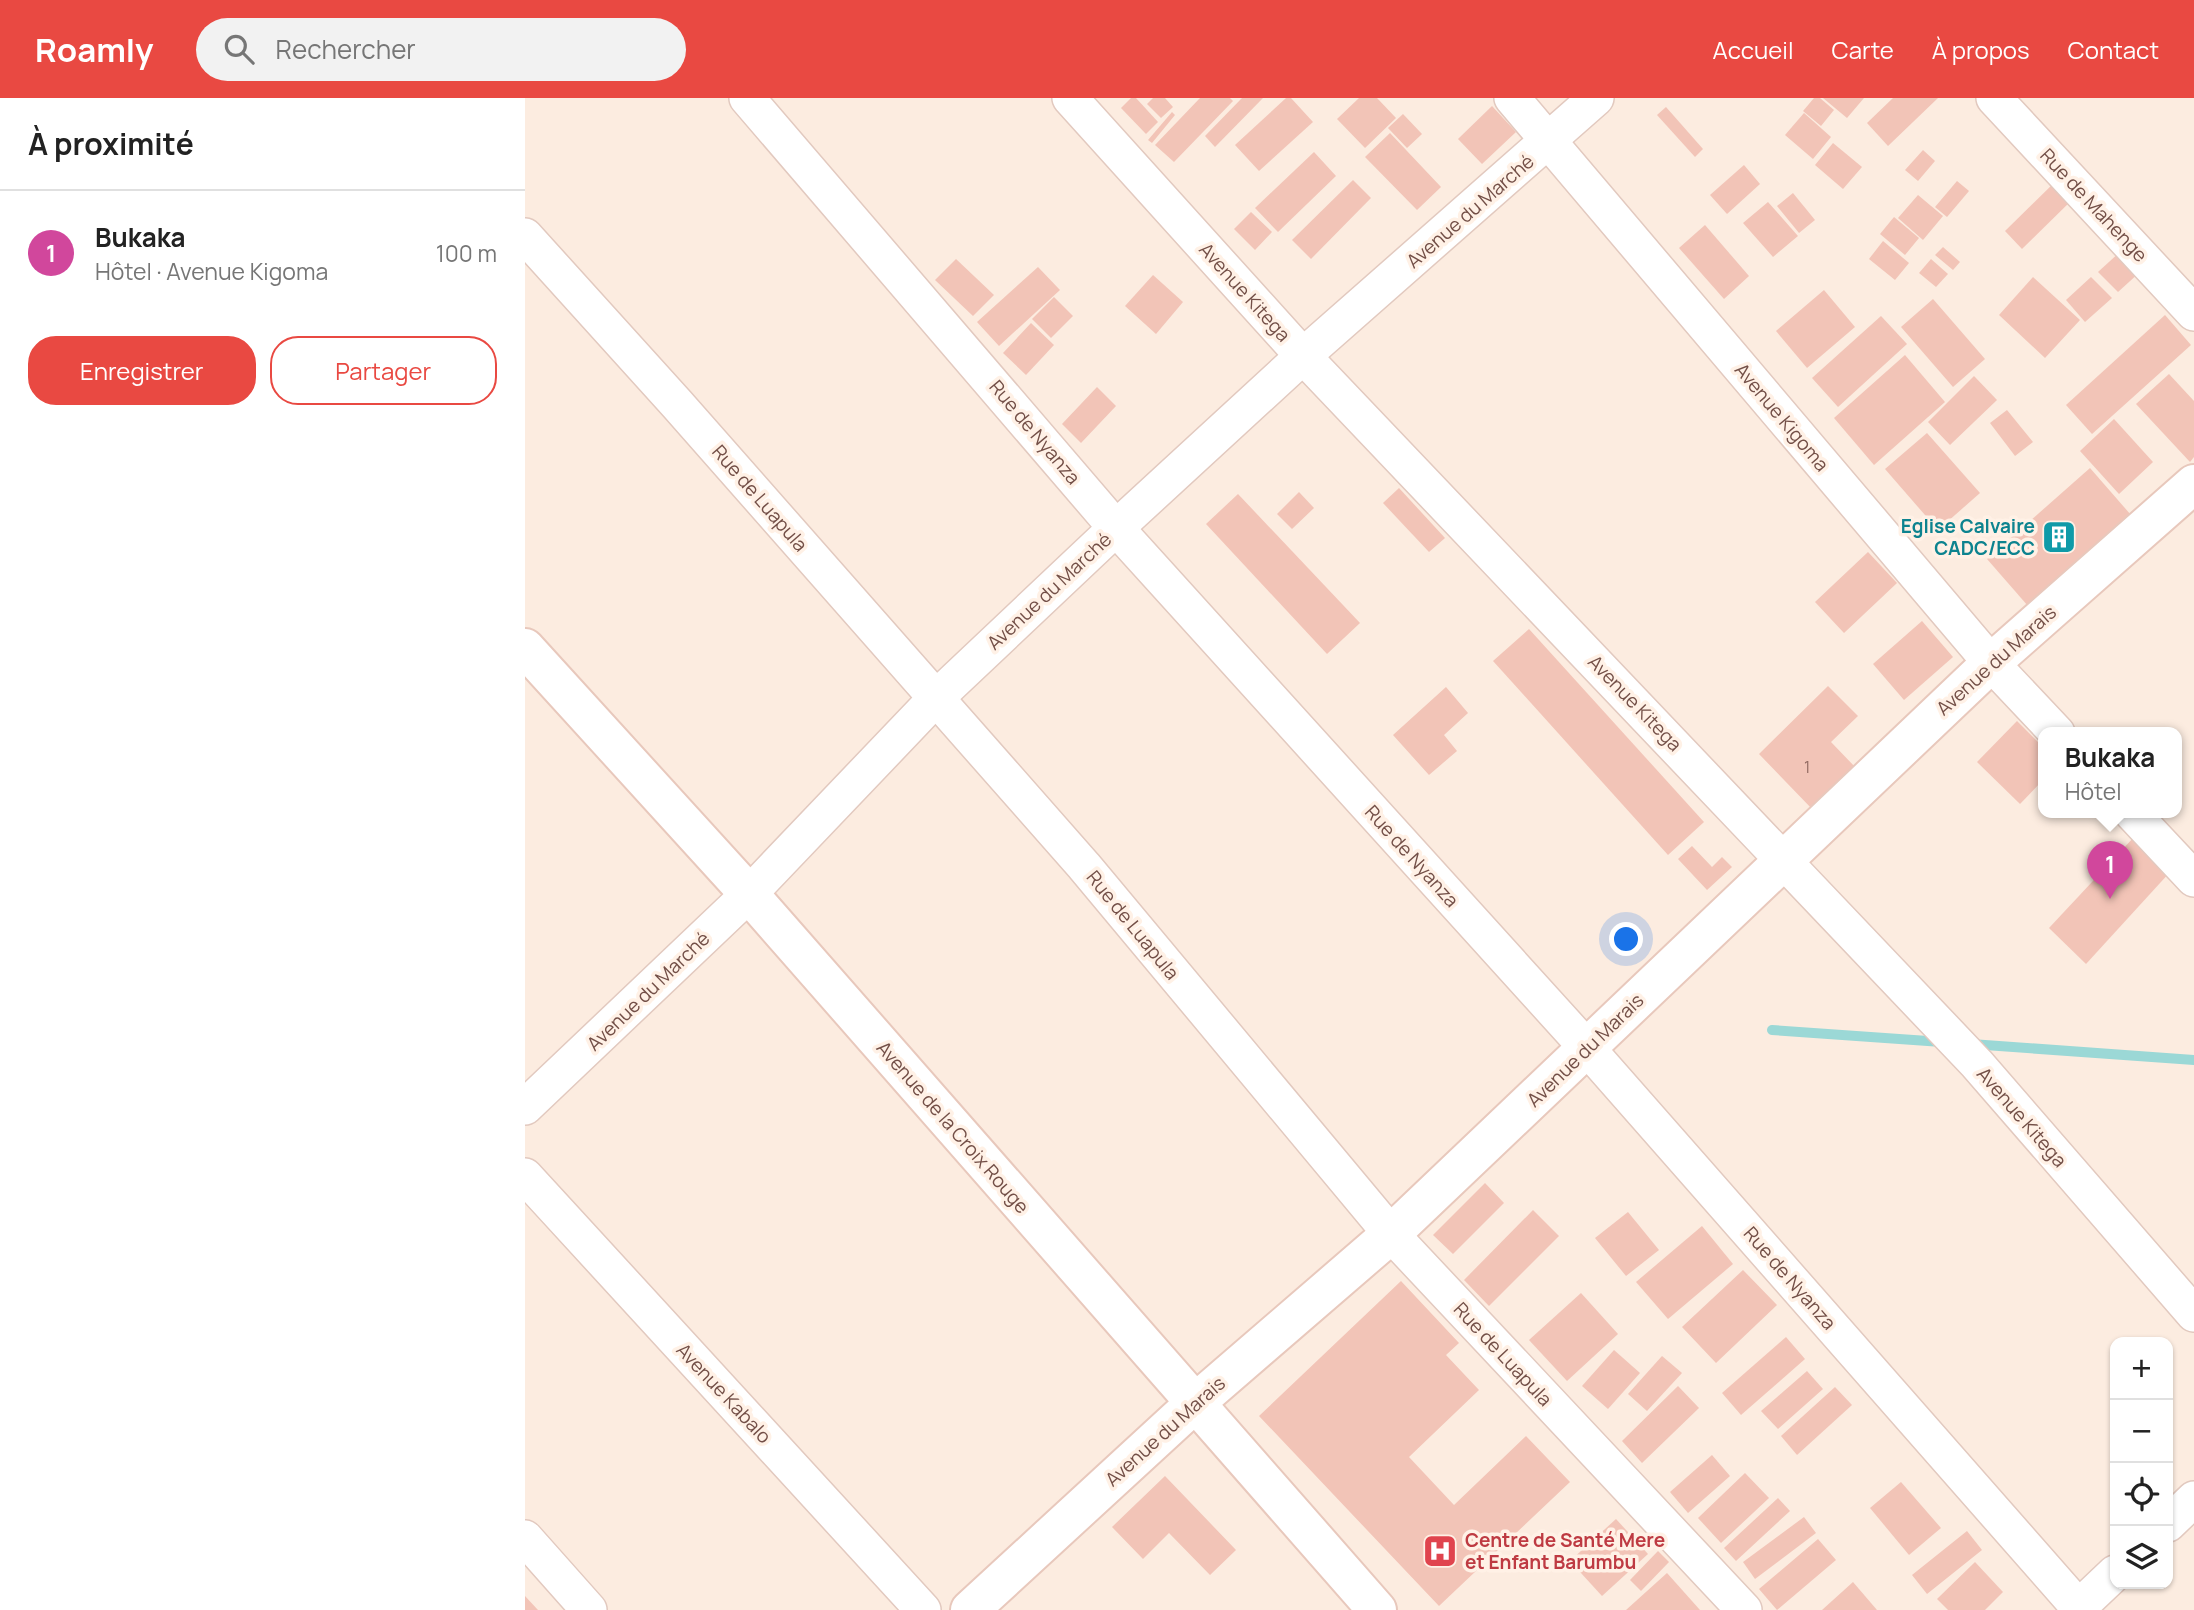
<!DOCTYPE html>
<html lang="fr">
<meta charset="utf-8">
<style>
:root{--surface:#fff;--page:#f2f2f2;--text:#222;--muted:#767676;--line:#e0e0e0;--accent:#e94942}
body{margin:0;font-family:Manrope,sans-serif;background:var(--page);color:var(--text)}
.controls{position:absolute;right:21px;bottom:21px;display:grid;overflow:hidden;border-radius:14px;box-shadow:0 2px 5px #0004}
.controls button{width:63px;height:63px;display:grid;place-items:center;padding:0;border:0;border-bottom:2px solid var(--line);background:var(--surface);color:var(--text);font:35px sans-serif}
.you{position:absolute;left:1102px;top:842px;width:24px;height:24px;margin:-18px;border:5px solid #fff;border-radius:50%;background:#1a73e8;box-shadow:0 0 0 10px #1a73e833}
.badge{display:grid;place-items:center;width:46px;height:46px;border-radius:50%;background:var(--accent);color:#fff;font-size:23px;font-weight:700}
.pin{position:absolute;translate:-50% -58px;filter:drop-shadow(0 2px 4px #0008)}
.pin::after{content:'';position:absolute;top:37px;width:24px;height:21px;background:inherit;clip-path:polygon(0 0,100% 0,50% 100%)}
.popup{position:absolute;left:1513px;top:629px;width:144px;height:91px;box-sizing:border-box;display:grid;place-content:center;border-radius:14px;background:var(--surface);filter:drop-shadow(0 2px 5px #0005);font-size:23px;white-space:nowrap;color:var(--muted)}
.popup b{font-size:26px;color:var(--text)}
.popup::after{content:'';position:absolute;left:50%;top:100%;margin-left:-14px;border:14px solid transparent;border-top-color:var(--surface)}
.list{margin:0;padding:0;list-style:none}
h2{display:flex;justify-content:space-between;align-items:center;height:91px;margin:0;padding:0 28px;font-size:30px}
h2 small{font-size:23px;font-weight:400;color:var(--muted)}
.list li{display:grid;grid-template-columns:46px 1fr auto;gap:21px;align-items:center;box-sizing:border-box;height:126px;padding:0 28px;border-top:2px solid var(--line)}
.list b{display:block;font-size:26px;white-space:nowrap}
.list p{margin:0;font-size:23px;white-space:nowrap;color:var(--muted)}
.list em{font-size:23px;font-style:normal;color:var(--muted)}
.actions{display:flex;gap:14px;padding:21px 28px}
.actions a{flex:1;padding:16px 0;border:2px solid var(--accent);border-radius:28px;text-align:center;font-size:24px;color:var(--accent)}
.actions .main{background:var(--accent);color:#fff}
.icon{flex:none;width:38px;height:38px;fill:none;stroke:currentColor;stroke-width:2;stroke-linecap:round;stroke-linejoin:round}
.map{position:relative;flex:none;width:1669px;height:1512px;overflow:hidden}
header{display:flex;align-items:center;gap:42px;box-sizing:border-box;height:98px;padding:0 35px;background:var(--accent);color:#fff}
header strong{font-size:33px}
nav{display:flex;gap:38px;margin-inline-start:auto;font-size:24px}
.search{width:490px;height:63px;background:var(--page);display:flex;align-items:center;gap:18px;box-sizing:border-box;padding:0 24px;border-radius:38px;color:var(--muted);font-size:26px}
main{display:flex}
aside{flex:1;background:var(--surface)}
.map>svg:first-child{display:block}
</style>
<header>
<strong>Roamly</strong>
<div class="search"><svg class="icon" aria-label="search" viewBox="0 0 24 24"><circle cx="10" cy="10" r="6"/><path d="M15 15l6 6"/></svg>Rechercher</div>
<nav><a>Accueil</a><a>Carte</a><a>À propos</a><a>Contact</a></nav>
</header>
<main>
<aside>
<h2>À proximité<small></small></h2>
<ul class="list">
<li><span class="badge" style="background:#d1479c">1</span><div><b>Bukaka</b><p>Hôtel · Avenue Kigoma</p></div><em>100 m</em></li>
</ul>
<div class="actions"><a class="main">Enregistrer</a><a>Partager</a></div>
</aside>
<div class="map">
<svg width="1669" height="1512" viewBox="0 0 1669 1512">
<rect width="100%" height="100%" fill="#fcece0"/>
<g fill="none" stroke-linecap="round" stroke-linejoin="round">
<g stroke="#9bd8d6" stroke-width="10">
<path d="M1247,932L1417,944"/>
<path d="M1446,946L1669,962"/>
</g>
</g>
<g fill="#f2c4b7">
<path d="M606,0H611L633,24L621,36L596,10Z"/>
<path d="M628,0H640L648,9L636,20L622,6Z"/>
<path d="M675,0H705L708,3L649,64L630,47Z"/>
<path d="M717,0H738L690,49L680,38Z"/>
<path d="M761,0H766L788,24L734,73L710,47Z"/>
<path d="M834,0H852L871,20L840,50L812,21Z"/>
<path d="M1289,0H1295L1309,12L1296,28L1278,13Z"/>
<path d="M1298,0H1339L1322,20Z"/>
<path d="M1368,0H1413L1363,48L1342,25Z"/>
<path d="M967,8L991,34L957,66L933,41Z"/>
<path d="M1141,9L1178,51L1170,59L1132,17Z"/>
<path d="M647,14L650,17L627,45L623,42Z"/>
<path d="M1279,15L1306,39L1288,61L1260,37Z"/>
<path d="M878,16L897,36L882,50L863,30Z"/>
<path d="M865,35L916,89L892,112L840,59Z"/>
<path d="M1308,45L1337,69L1318,91L1290,67Z"/>
<path d="M1398,52L1410,63L1393,83L1380,72Z"/>
<path d="M789,54L811,78L753,134L730,110Z"/>
<path d="M1219,67L1235,86L1202,116L1185,97Z"/>
<path d="M1533,81L1550,99L1497,151L1480,133Z"/>
<path d="M828,82L846,100L786,161L767,142Z"/>
<path d="M1432,83L1444,93L1422,119L1410,109Z"/>
<path d="M1268,95L1290,122L1274,135L1252,108Z"/>
<path d="M1393,97L1418,118L1398,142L1373,120Z"/>
<path d="M1243,104L1273,138L1248,159L1218,125Z"/>
<path d="M726,114L747,134L730,152L709,131Z"/>
<path d="M1369,119L1394,140L1380,157L1355,136Z"/>
<path d="M1180,127L1224,178L1199,201L1154,150Z"/>
<path d="M1358,143L1384,165L1370,182L1344,161Z"/>
<path d="M1418,149L1435,164L1428,172L1410,157Z"/>
<path d="M1596,153L1615,174L1593,194L1573,174Z"/>
<path d="M431,161L469,197L448,218L410,182Z"/>
<path d="M1406,161L1423,176L1411,189L1394,175Z"/>
<path d="M513,169L535,192L474,248L452,224Z"/>
<path d="M628,177L658,204L631,236L600,208Z"/>
<path d="M1508,179L1555,222L1520,260L1474,217Z"/>
<path d="M1566,179L1587,200L1560,224L1541,202Z"/>
<path d="M1299,192L1330,229L1282,270L1251,233Z"/>
<path d="M529,199L548,218L526,240L507,221Z"/>
<path d="M1408,201L1460,261L1428,289L1376,229Z"/>
<path d="M1640,217L1666,247L1567,336L1541,307Z"/>
<path d="M1356,218L1382,246L1313,309L1287,280Z"/>
<path d="M506,225L529,247L501,277L478,255Z"/>
<path d="M1380,257L1420,304L1349,367L1309,320Z"/>
<path d="M1644,276L1669,303V359L1665,364L1611,306Z"/>
<path d="M1449,278L1472,302L1425,347L1403,324Z"/>
<path d="M572,289L591,308L556,345L537,326Z"/>
<path d="M1482,312L1508,344L1490,358L1465,325Z"/>
<path d="M1589,321L1628,364L1594,396L1555,353Z"/>
<path d="M1402,335L1455,395L1413,432L1360,371Z"/>
<path d="M1565,370L1606,417L1503,508L1462,461Z"/>
<path d="M874,390L920,440L904,454L858,405Z"/>
<path d="M774,394L789,410L767,431L752,416Z"/>
<path d="M713,396L835,525L802,556L681,426Z"/>
<path d="M1343,454L1372,485L1319,535L1290,504Z"/>
<path d="M1397,523L1428,559L1379,602L1348,566Z"/>
<path d="M1004,531L1179,724L1143,757L968,563Z"/>
<path d="M1303,588L1333,618L1306,644L1331,670L1288,712L1234,656Z"/>
<path d="M921,589L943,615L919,637L932,653L904,677L868,637Z"/>
<path d="M1492,623L1518,649V682L1495,706L1452,664Z"/>
<path d="M1610,738L1646,773L1561,866L1524,830Z"/>
<path d="M1167,748L1187,769L1197,759L1207,769L1182,792L1153,761Z"/>
<path d="M960,1085L979,1105L928,1156L908,1137Z"/>
<path d="M1008,1112L1034,1138L964,1208L939,1182Z"/>
<path d="M1103,1114L1134,1152L1101,1178L1070,1140Z"/>
<path d="M1177,1128L1208,1166L1143,1221L1111,1184Z"/>
<path d="M1218,1172L1252,1207L1191,1265L1157,1229Z"/>
<path d="M876,1183L934,1245L921,1257L954,1292L884,1359L929,1407L1001,1338L1045,1384L914,1508L734,1318Z"/>
<path d="M1056,1195L1093,1236L1042,1283L1004,1242Z"/>
<path d="M1261,1239L1280,1261L1216,1317L1197,1295Z"/>
<path d="M1089,1252L1115,1275L1083,1311L1057,1288Z"/>
<path d="M1137,1258L1157,1275L1122,1313L1103,1296Z"/>
<path d="M1282,1273L1298,1291L1253,1331L1236,1313Z"/>
<path d="M1153,1288L1174,1310L1117,1365L1097,1343Z"/>
<path d="M1310,1289L1327,1307L1272,1357L1256,1338Z"/>
<path d="M1187,1357L1205,1378L1163,1415L1145,1394Z"/>
<path d="M1220,1375L1244,1400L1196,1445L1173,1420Z"/>
<path d="M640,1378L711,1452L685,1477L644,1435L618,1461L587,1429Z"/>
<path d="M1376,1384L1416,1430L1384,1457L1345,1410Z"/>
<path d="M1253,1400L1265,1413L1211,1463L1199,1450Z"/>
<path d="M1279,1419L1291,1435L1230,1481L1218,1464Z"/>
<path d="M1091,1421L1123,1456L1077,1498L1045,1463Z"/>
<path d="M1442,1433L1457,1452L1402,1496L1387,1477Z"/>
<path d="M1293,1441L1311,1462L1252,1512L1234,1491Z"/>
<path d="M1133,1453L1144,1464L1116,1493L1105,1482Z"/>
<path d="M1450,1464L1478,1494L1460,1512H1423L1412,1501Z"/>
<path d="M1142,1475L1175,1512H1101Z"/>
<path d="M1328,1484L1352,1512H1297Z"/>
<path d="M0,1498L13,1512H0Z"/>
</g>
<g fill="none" stroke-linecap="round" stroke-linejoin="round">
<g stroke="#e2c9bf" stroke-width="38">
<g id="street">
<path d="M222,0L591,430L1062,950L1556,1512"/>
<path d="M545,0L778,258L1452,966L1669,1216"/>
<path d="M987,0L1466,565L1532,635"/>
<path d="M1469,0L1669,215"/>
<path d="M0,138L152,306L559,768L866,1136L1219,1512"/>
<path d="M1607,715L1669,781"/>
<path d="M0,1009L224,796L411,600L591,430L778,258L1071,0"/>
<path d="M0,1078L398,1512"/>
<path d="M1643,1426L1669,1401"/>
<path d="M0,1440L64,1512"/>
<path d="M1551,1512L1590,1475"/>
</g>
</g>
<g stroke="#e8c8bc" stroke-width="42">
<g id="secondary">
<path d="M0,550L224,796L852,1512"/>
<path d="M445,1512L669,1306L866,1136L1466,565L1669,386"/>
</g>
</g>
<use href="#street" stroke="#fff" stroke-width="35"/>
<use href="#secondary" stroke="#fff" stroke-width="38"/>
</g>
<defs>
<g id="building-square" transform="scale(1.75)"><rect x="-9" y="-9" width="18" height="18" rx="4" fill="#0f9aa8" stroke="#fff1e6"/><path d="M-4-6H4V6H1V3H-1V6H-4ZM-2.5-4.3h1.7v1.8h-1.7ZM.8-4.3h1.7v1.8H.8ZM-2.5-1h1.7V.8h-1.7ZM.8-1h1.7V.8H.8Z" fill="#fff"/></g>
<g id="hospital-square" transform="scale(1.75)"><rect x="-9" y="-9" width="18" height="18" rx="4" fill="#e0444e" stroke="#fff1e6"/><path d="M-5-5h3v3.5h4V-5h3V5h-3V1.5h-4V5h-3Z" fill="#fff"/></g>
</defs>
<g fill-rule="evenodd">
<use href="#building-square" x="1534" y="439"/>
<use href="#hospital-square" x="915" y="1453"/>
</g>
<g text-anchor="middle" stroke-width="7" stroke-linejoin="round" paint-order="stroke">
<g font-size="16" fill="#936c63">
<text x="1282" y="675">1</text>
</g>
<g font-size="19" fill="#734f47" stroke="#fff1e6">
<text transform="translate(1569 107) rotate(47)" y="7">Rue de Mahenge</text>
<text transform="translate(945 113) rotate(-41)" y="7">Avenue du Marché</text>
<text transform="translate(720 194) rotate(48)" y="7">Avenue Kitega</text>
<text transform="translate(1257 319) rotate(50)" y="7">Avenue Kigoma</text>
<text transform="translate(510 334) rotate(50)" y="7">Rue de Nyanza</text>
<text transform="translate(235 400) rotate(49)" y="7">Rue de Luapula</text>
<text transform="translate(524 493) rotate(-43)" y="7">Avenue du Marché</text>
<text transform="translate(1471 562) rotate(-42)" y="7">Avenue du Marais</text>
<text transform="translate(1110 605) rotate(46)" y="7">Avenue Kitega</text>
<text transform="translate(887 758) rotate(48)" y="7">Rue de Nyanza</text>
<text transform="translate(608 827) rotate(51)" y="7">Rue de Luapula</text>
<text transform="translate(123 893) rotate(-44)" y="7">Avenue du Marché</text>
<text transform="translate(1060 952) rotate(-44)" y="7">Avenue du Marais</text>
<text transform="translate(1497 1019) rotate(49)" y="7">Avenue Kitega</text>
<text transform="translate(428 1029) rotate(49)" y="7">Avenue de la Croix Rouge</text>
<text transform="translate(1265 1180) rotate(49)" y="7">Rue de Nyanza</text>
<text transform="translate(978 1256) rotate(47)" y="7">Rue de Luapula</text>
<text transform="translate(199 1295) rotate(47)" y="7">Avenue Kabalo</text>
<text transform="translate(640 1333) rotate(-42)" y="7">Avenue du Marais</text>
</g>
<g font-size="19" font-weight="bold" fill="#0d838f" stroke="#fff1e6" text-anchor="end">
<text x="1510" y="435">Eglise Calvaire<tspan x="1510" dy="22">CADC/ECC</tspan></text>
</g>
<g font-size="19" font-weight="bold" fill="#be3a42" stroke="#fff1e6" text-anchor="start">
<text x="940" y="1449">Centre de Santé Mere<tspan x="940" dy="22">et Enfant Barumbu</tspan></text>
</g>
</g>
</svg>
<div class="controls">
<button>+</button>
<button>−</button>
<button><svg class="icon" aria-label="locate" viewBox="0 0 24 24"><circle cx="12" cy="12" r="6"/><path d="M12 2v4M12 18v4M2 12h4M18 12h4"/></svg></button>
<button><svg class="icon" aria-label="layers" viewBox="0 0 24 24"><path d="M12 4l9 5-9 5-9-5zM3 14l9 5 9-5"/></svg></button>
</div>
<div class="you"></div>
<div class="pin badge" style="left:1585px;top:801px;background:#d1479c">1</div>
<div class="popup"><b>Bukaka</b>Hôtel</div>
</div>
</main>
